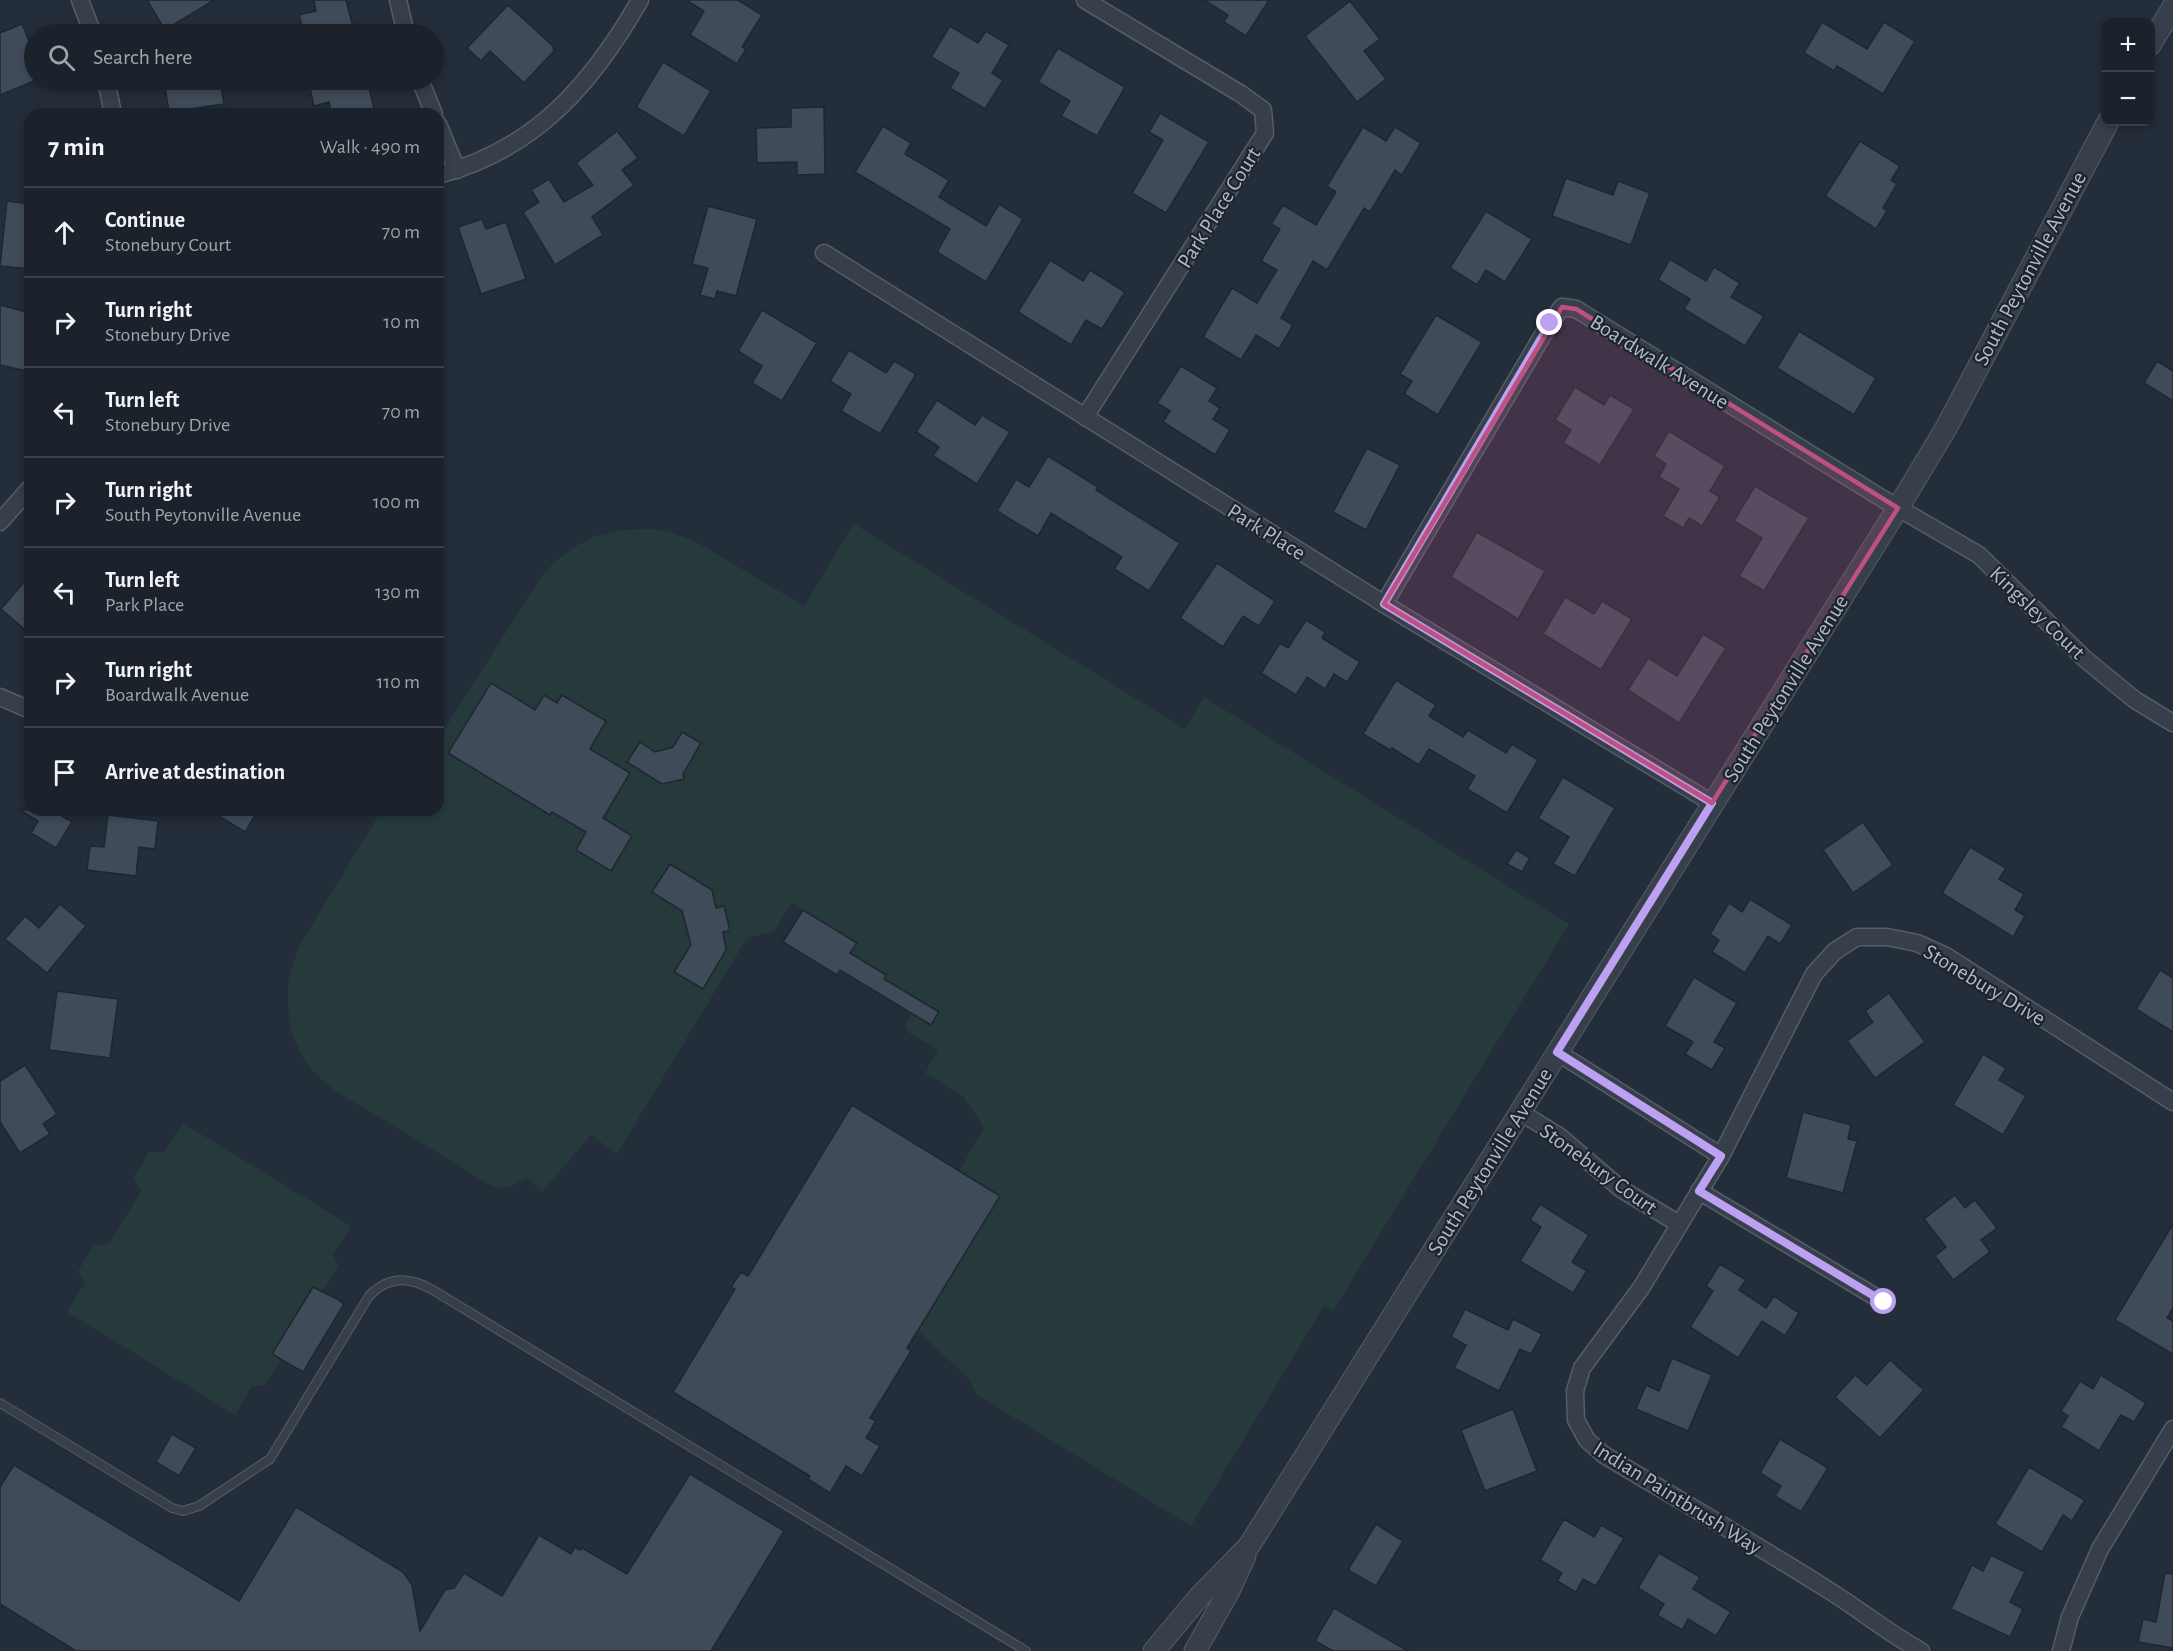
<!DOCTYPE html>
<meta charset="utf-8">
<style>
:root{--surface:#1b222c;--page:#282f38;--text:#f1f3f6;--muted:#a0a4a9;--line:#393f48}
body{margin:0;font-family:"Alegreya Sans",sans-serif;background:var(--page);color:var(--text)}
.controls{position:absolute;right:18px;top:18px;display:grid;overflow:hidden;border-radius:12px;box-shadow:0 3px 9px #0003}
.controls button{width:54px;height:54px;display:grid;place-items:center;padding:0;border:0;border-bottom:2px solid var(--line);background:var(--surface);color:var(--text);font:30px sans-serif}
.stop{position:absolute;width:18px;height:18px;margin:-14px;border:4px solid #bca0f2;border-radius:50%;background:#fff}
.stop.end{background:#bca0f2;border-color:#fff;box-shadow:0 2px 6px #0008}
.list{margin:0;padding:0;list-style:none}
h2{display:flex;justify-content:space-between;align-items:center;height:78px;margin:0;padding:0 24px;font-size:26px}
h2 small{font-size:20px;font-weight:400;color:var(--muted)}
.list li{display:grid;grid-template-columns:39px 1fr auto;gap:18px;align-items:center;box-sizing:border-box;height:90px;padding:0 24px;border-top:2px solid var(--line)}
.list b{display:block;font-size:22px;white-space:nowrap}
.list p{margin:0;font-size:20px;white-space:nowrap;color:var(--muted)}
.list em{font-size:20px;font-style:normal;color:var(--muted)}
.icon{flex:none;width:33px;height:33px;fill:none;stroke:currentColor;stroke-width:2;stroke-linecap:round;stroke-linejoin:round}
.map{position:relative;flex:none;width:2173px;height:1651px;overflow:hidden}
.search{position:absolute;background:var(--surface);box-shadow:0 3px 9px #0003;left:24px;top:24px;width:420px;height:66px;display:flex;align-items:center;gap:15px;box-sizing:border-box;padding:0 21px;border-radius:33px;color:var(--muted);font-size:22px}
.panel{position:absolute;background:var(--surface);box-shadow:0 3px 9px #0003;left:24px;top:108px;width:420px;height:708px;border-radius:18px}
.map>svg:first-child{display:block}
</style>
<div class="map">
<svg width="2173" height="1651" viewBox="0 0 2173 1651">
<rect width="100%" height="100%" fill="#242d3a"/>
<g fill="#263a3c">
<path d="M854,524L1185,729L1204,697L1569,924L1333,1311L1324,1306L1191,1526L977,1395L969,1379L919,1332L918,1330L1000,1196L959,1171L984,1128L963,1096L925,1073L938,1050L908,1032L905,1025L914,1010V997L884,979L885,975L868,964L846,960L856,942L792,903L774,931L747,938L617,1154L591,1135L542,1192L526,1177C515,1186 504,1191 490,1185C456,1164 423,1144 389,1123C368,1110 345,1099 327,1084C284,1049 278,991 301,943L382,810H438V739L540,579L555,561L578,545L593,537L621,530L653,529L668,531L695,541L804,606Z"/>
<path d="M183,1123L351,1226L333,1254L338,1266L323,1290L310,1292L276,1349L280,1362L265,1385L252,1387L235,1415L67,1312L85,1283L78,1271L93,1246L109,1244L141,1191L134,1177L149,1152H165Z"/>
</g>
<g fill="#404b59" stroke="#1e2631" stroke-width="1.5">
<path d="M147,0H214L165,30Z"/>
<path d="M314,0H346L355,34H304L299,15L316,11Z"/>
<path d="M686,0H738L762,15L742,47L746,49L737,64L690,35L704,11Z"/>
<path d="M1204,0H1269L1246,36L1224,22L1228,15Z"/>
<path d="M1350,1L1380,39L1364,51L1386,79L1357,102L1305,36Z"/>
<path d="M508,5L552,45L554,51L524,83L490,51L481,61L467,48Z"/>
<path d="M1822,22L1867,49L1884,22L1915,41L1883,94L1837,66L1834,71L1804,53Z"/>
<path d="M22,24L34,53V81L0,95V33Z"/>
<path d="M950,26L978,43L986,31L1009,45L992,73L1003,80L985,109L950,88L959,73L931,57Z"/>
<path d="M1058,48L1125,87L1097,136L1061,116L1070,101L1038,82Z"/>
<path d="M663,62L711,91L684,136L636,107Z"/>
<path d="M164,80H220L224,104L169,112Z"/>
<path d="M308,80H367L375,112L367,114H332L329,102L314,106Z"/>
<path d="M824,107L825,174L797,175V162L757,163L756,128L791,127V108Z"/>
<path d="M1160,113L1209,142L1166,213L1132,193L1163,140L1149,132Z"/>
<path d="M883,126L911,143L905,154L949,180L939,197L986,226L999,204L1023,219L986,282L937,252L950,229L855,172Z"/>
<path d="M1363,127L1386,141L1395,127L1421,143L1402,175L1395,170L1370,212L1364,208L1327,270L1313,261L1281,318L1293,325L1279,349L1256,335L1241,360L1203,337L1232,288L1257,303L1277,270L1261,261L1280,229L1271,224L1283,205L1316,225L1336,192L1327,186Z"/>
<path d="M617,131L638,158L622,170L634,185L592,217L603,235L555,265L523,212L539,202L531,190L549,179L564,202L593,185L576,163Z"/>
<path d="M1860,141L1900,166L1891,180L1897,184L1883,208L1887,211L1876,229L1825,196Z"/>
<path d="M1566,178L1613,195L1618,181L1650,193L1631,245L1552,216Z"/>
<path d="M7,201L30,204V269L0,266Z"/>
<path d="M708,206L757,219L736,296L717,291L715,299L700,295L708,268L692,264Z"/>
<path d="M1486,211L1532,239L1505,282L1486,270L1477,285L1450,268Z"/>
<path d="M482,219L486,229L506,222L526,279L481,294L458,227Z"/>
<path d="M1670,259L1706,281L1714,267L1740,283L1731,297L1764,316L1745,346L1684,309L1690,299L1658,280Z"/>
<path d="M1050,260L1083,281L1090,270L1125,292L1102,329L1086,320L1071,345L1018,312Z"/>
<path d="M0,305L30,313V356L26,371L0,365Z"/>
<path d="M762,310L817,343L782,401L752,383L762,366L738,351Z"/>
<path d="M1436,315L1482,342L1438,415L1404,394L1412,381L1400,374Z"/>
<path d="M1799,331L1876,378L1854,415L1777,368Z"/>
<path d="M849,350L886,373L894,361L916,374L880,434L841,411L851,394L830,381Z"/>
<path d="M2157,361L2173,371V401L2144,383Z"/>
<path d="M1181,366L1217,388L1209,401L1220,408L1213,419L1230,430L1215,455L1163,422L1170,411L1157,403Z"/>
<path d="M1575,387L1604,405L1610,395L1634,409L1600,465L1563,443L1571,430L1555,420Z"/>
<path d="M937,400L975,425L982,415L1010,432L977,484L933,456L939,447L916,432Z"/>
<path d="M1669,431L1725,466L1710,491L1720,497L1702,526L1689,518L1683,528L1663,516L1679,489L1659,477L1666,464L1654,456Z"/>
<path d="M1367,448L1400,465L1366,530L1333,512Z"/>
<path d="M1048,456L1098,487L1096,490L1180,543L1149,591L1114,569L1122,557L1051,513L1038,536L997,511L1016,479L1029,487Z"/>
<path d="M1755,486L1809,518L1764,591L1739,576L1762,538L1734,521Z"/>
<path d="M1477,532L1545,571L1518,619L1451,577Z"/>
<path d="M1217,563L1275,601L1259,626L1243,616L1223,647L1180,618Z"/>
<path d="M30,575V634L1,609Z"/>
<path d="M1565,597L1594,614L1602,601L1632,619L1601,670L1543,634Z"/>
<path d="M1306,620L1325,632L1322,638L1360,662L1347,682L1334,674L1325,689L1307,677L1296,695L1261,673L1280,643L1288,648Z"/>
<path d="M1703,634L1726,648L1679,723L1628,690L1648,658L1677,676Z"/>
<path d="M1396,680L1436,705L1429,716L1463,737L1468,730L1506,753L1512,744L1538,760L1507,813L1467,789L1475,776L1429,749L1419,765L1392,748L1390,750L1363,734Z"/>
<path d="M491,683L535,710L544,695L557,703L562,695L606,721L590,749L630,773L603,818L632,836L611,871L576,850L586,832L552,812L550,815L448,753Z"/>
<path d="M682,732L701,743L683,774L684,779L662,784L627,762L640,742L655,752L673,747Z"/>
<path d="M1563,777L1615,808L1575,876L1553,864L1569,837L1538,818Z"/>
<path d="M20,810H66L62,816L72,822L56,848L31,833L38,821Z"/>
<path d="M209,810H258L245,832Z"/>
<path d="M108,815L158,821L155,849L139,847L136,876L87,870L90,846L104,847Z"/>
<path d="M1863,822L1893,865L1853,893L1823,850Z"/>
<path d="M1970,847L2006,868L1999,879L2024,894L2015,910L2025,916L2013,937L1942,893Z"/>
<path d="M1516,850L1530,858L1522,872L1507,864Z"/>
<path d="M670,864L712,890L716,908L724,906L730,931L723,932L726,950L703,989L674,972L691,945L682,911L652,892Z"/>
<path d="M1750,899L1792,925L1780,944L1768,936L1745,973L1712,952L1719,940L1710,934L1729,903L1742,912Z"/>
<path d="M60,904L86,926L47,973L5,939L25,916L39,928Z"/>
<path d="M803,910L857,943L850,953L886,975L884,979L939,1012L931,1025L840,970L837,975L783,942Z"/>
<path d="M2160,970L2173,978V1032L2136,1009Z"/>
<path d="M1694,977L1737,1003L1714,1042L1725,1048L1712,1070L1685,1054L1693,1042L1665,1026Z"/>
<path d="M57,991L118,999L110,1058L49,1050Z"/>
<path d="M1889,993L1925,1042L1875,1078L1847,1041L1873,1022L1865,1011Z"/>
<path d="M1983,1054L2006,1068L1999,1080L2026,1096L2003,1135L1953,1105Z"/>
<path d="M25,1065L57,1114L43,1124L50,1134L20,1153L0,1122V1081Z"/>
<path d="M852,1105L1000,1196L907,1348L911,1351L870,1418L876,1421L866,1438L880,1446L862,1476L846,1466L830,1493L808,1479L810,1476L673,1392L735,1289L731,1287L741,1272L748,1276Z"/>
<path d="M1803,1112L1851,1125L1848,1139L1857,1141L1843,1193L1786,1178Z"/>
<path d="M1955,1195L1965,1208L1975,1200L1997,1228L1981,1240L1990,1252L1953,1280L1935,1256L1946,1247L1924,1219Z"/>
<path d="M1540,1204L1589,1235L1572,1262L1587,1271L1573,1293L1520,1261L1541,1227L1530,1220Z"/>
<path d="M2173,1224V1308L2167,1318L2173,1321V1354L2115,1320Z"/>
<path d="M1720,1264L1746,1280L1739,1290L1766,1308L1774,1296L1799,1313L1785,1336L1762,1321L1738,1358L1690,1327L1713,1291L1706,1286Z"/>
<path d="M313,1287L337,1299L344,1304L303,1372L272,1354Z"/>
<path d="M1465,1309L1508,1330L1513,1319L1542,1334L1531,1354L1520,1349L1499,1391L1454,1368L1466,1345L1451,1337Z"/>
<path d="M1672,1358L1712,1375L1688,1431L1636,1409L1646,1385L1659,1391Z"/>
<path d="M1890,1360L1924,1390L1880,1438L1835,1397L1855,1375L1867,1385Z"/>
<path d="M2101,1375L2146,1403L2134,1422L2121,1415L2099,1451L2061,1427L2068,1416L2061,1411L2080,1381L2093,1389Z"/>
<path d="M1513,1409L1537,1471L1485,1491L1461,1430Z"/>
<path d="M172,1434L196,1448L179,1476L156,1462Z"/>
<path d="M1780,1439L1828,1468L1801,1512L1775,1496L1781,1486L1760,1473Z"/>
<path d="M14,1465L239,1601L296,1507L403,1572L412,1585L420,1631L445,1590L454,1588L464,1573L502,1596L539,1535L571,1554L575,1547L580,1550L582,1548L627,1574L690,1474L784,1531L711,1651H76L0,1604V1487Z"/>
<path d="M2029,1467L2085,1500L2072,1521L2063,1515L2042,1552L1995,1524Z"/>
<path d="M1564,1519L1594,1537L1601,1525L1624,1538L1596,1586L1583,1579L1576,1592L1557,1581L1562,1573L1540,1560Z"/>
<path d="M1376,1524L1403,1541L1376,1586L1348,1570Z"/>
<path d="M1659,1553L1700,1577L1693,1589L1731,1612L1716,1636L1688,1619L1682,1630L1657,1615L1664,1604L1638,1588Z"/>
<path d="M1991,1555L2025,1572L2010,1602L2023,1609L2010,1637L1951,1609L1972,1565L1983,1571Z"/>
<path d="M2165,1573L2173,1574V1648L2138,1642L2143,1619L2156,1622Z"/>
<path d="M1334,1608L1408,1651H1333L1315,1641Z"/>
</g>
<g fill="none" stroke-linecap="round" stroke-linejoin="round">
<g stroke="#555d69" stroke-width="10">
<path id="service" d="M0,1403L172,1508L183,1511L199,1506L270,1459L369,1296C389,1275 410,1277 433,1290L1026,1651"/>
</g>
<g stroke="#555d69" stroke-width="19">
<g id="minor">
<path d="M80,0L93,34"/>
<path d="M398,0L406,34"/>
<path d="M1085,0L1241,94L1263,110L1265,133L1085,417"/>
<path d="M106,80L113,114"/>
<path d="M420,80L434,114"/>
<path d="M438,124L457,170"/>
<path d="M438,175C535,150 592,84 640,0"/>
<path d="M824,253L1384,604L1712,803"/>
<path d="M0,522L30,488"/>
<path d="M1384,604L1550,323L1562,307L1576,309L1883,499L1979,555L2085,659L2135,700L2173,723"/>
<path d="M0,697L30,710"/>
<path d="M1557,1052L1721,1156"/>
<path d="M1520,1112L1559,1136L1621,1189L1679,1224"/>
<path d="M1699,1191L1884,1302"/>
<path d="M1921,1651C1888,1633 1858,1608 1825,1588C1752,1542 1678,1499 1604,1455L1587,1440L1576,1420L1575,1391L1582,1368L1641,1288L1721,1156L1814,974L1835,951L1857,937H1887L1917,943L1946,956L2173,1102"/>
<path d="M2061,1651L2070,1617L2100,1549L2173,1429"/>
</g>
</g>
<g stroke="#555d69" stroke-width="23">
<g id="tertiary">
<path d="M2150,45L2173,7"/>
<path d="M1154,1651L1199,1597L1249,1546L1898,508L1946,428L2108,122"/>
<path d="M1195,1651L1229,1591L1245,1556"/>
</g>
</g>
<use href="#service" stroke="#373f4b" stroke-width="8"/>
<use href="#minor" stroke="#373f4b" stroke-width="16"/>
<use href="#tertiary" stroke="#373f4b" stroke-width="21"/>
</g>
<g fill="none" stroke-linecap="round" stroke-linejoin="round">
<path stroke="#bca0f2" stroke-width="8" d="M1550,323L1384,604L1712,803L1557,1052L1721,1156L1699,1191L1884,1302"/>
</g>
<path fill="#bd5180" fill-opacity="0.2" stroke="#bd5180" stroke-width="4.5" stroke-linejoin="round" d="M1562,307L1576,309L1898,508L1712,803L1384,604Z"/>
<g text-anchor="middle" stroke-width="4.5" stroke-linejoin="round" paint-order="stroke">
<g font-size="22" fill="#b3bac6" stroke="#1c242f">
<text transform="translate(1218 207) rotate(-58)" y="8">Park Place Court</text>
<text transform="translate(2029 268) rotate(-62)" y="8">South Peytonville Avenue</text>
<text transform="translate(1660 361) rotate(32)" y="8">Boardwalk Avenue</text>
<text transform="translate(1267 531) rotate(32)" y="8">Park Place</text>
<text transform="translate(2038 612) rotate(44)" y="8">Kingsley Court</text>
<text transform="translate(1785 688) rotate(-58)" y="8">South Peytonville Avenue</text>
<text transform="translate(1985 984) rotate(31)" y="8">Stonebury Drive</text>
<text transform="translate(1489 1161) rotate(-58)" y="8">South Peytonville Avenue</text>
<text transform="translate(1599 1168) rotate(36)" y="8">Stonebury Court</text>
<text transform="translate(1678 1497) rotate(32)" y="8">Indian Paintbrush Way</text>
</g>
</g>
</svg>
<div class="controls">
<button>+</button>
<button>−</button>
</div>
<div class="stop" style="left:1884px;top:1302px"></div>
<div class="stop end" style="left:1550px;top:323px"></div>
<div class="search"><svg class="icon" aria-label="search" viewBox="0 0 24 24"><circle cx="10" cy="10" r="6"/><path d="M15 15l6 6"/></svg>Search here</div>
<section class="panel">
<h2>7 min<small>Walk · 490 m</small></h2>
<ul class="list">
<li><svg class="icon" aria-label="ahead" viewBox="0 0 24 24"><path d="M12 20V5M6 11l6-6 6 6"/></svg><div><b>Continue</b><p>Stonebury Court</p></div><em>70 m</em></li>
<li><svg class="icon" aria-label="right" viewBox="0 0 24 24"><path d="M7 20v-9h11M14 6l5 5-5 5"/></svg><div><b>Turn right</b><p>Stonebury Drive</p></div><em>10 m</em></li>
<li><svg class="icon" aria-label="left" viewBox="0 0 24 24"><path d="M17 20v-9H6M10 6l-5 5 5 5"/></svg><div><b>Turn left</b><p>Stonebury Drive</p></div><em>70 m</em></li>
<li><svg class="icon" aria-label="right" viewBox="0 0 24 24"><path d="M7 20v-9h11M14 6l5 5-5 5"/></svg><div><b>Turn right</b><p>South Peytonville Avenue</p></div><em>100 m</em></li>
<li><svg class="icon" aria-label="left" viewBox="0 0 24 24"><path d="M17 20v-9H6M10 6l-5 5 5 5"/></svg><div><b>Turn left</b><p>Park Place</p></div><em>130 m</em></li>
<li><svg class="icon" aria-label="right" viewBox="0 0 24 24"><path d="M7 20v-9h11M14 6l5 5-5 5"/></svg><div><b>Turn right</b><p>Boardwalk Avenue</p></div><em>110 m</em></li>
<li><svg class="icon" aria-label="arrive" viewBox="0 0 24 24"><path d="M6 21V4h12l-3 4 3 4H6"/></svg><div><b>Arrive at destination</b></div></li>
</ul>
</section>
</div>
